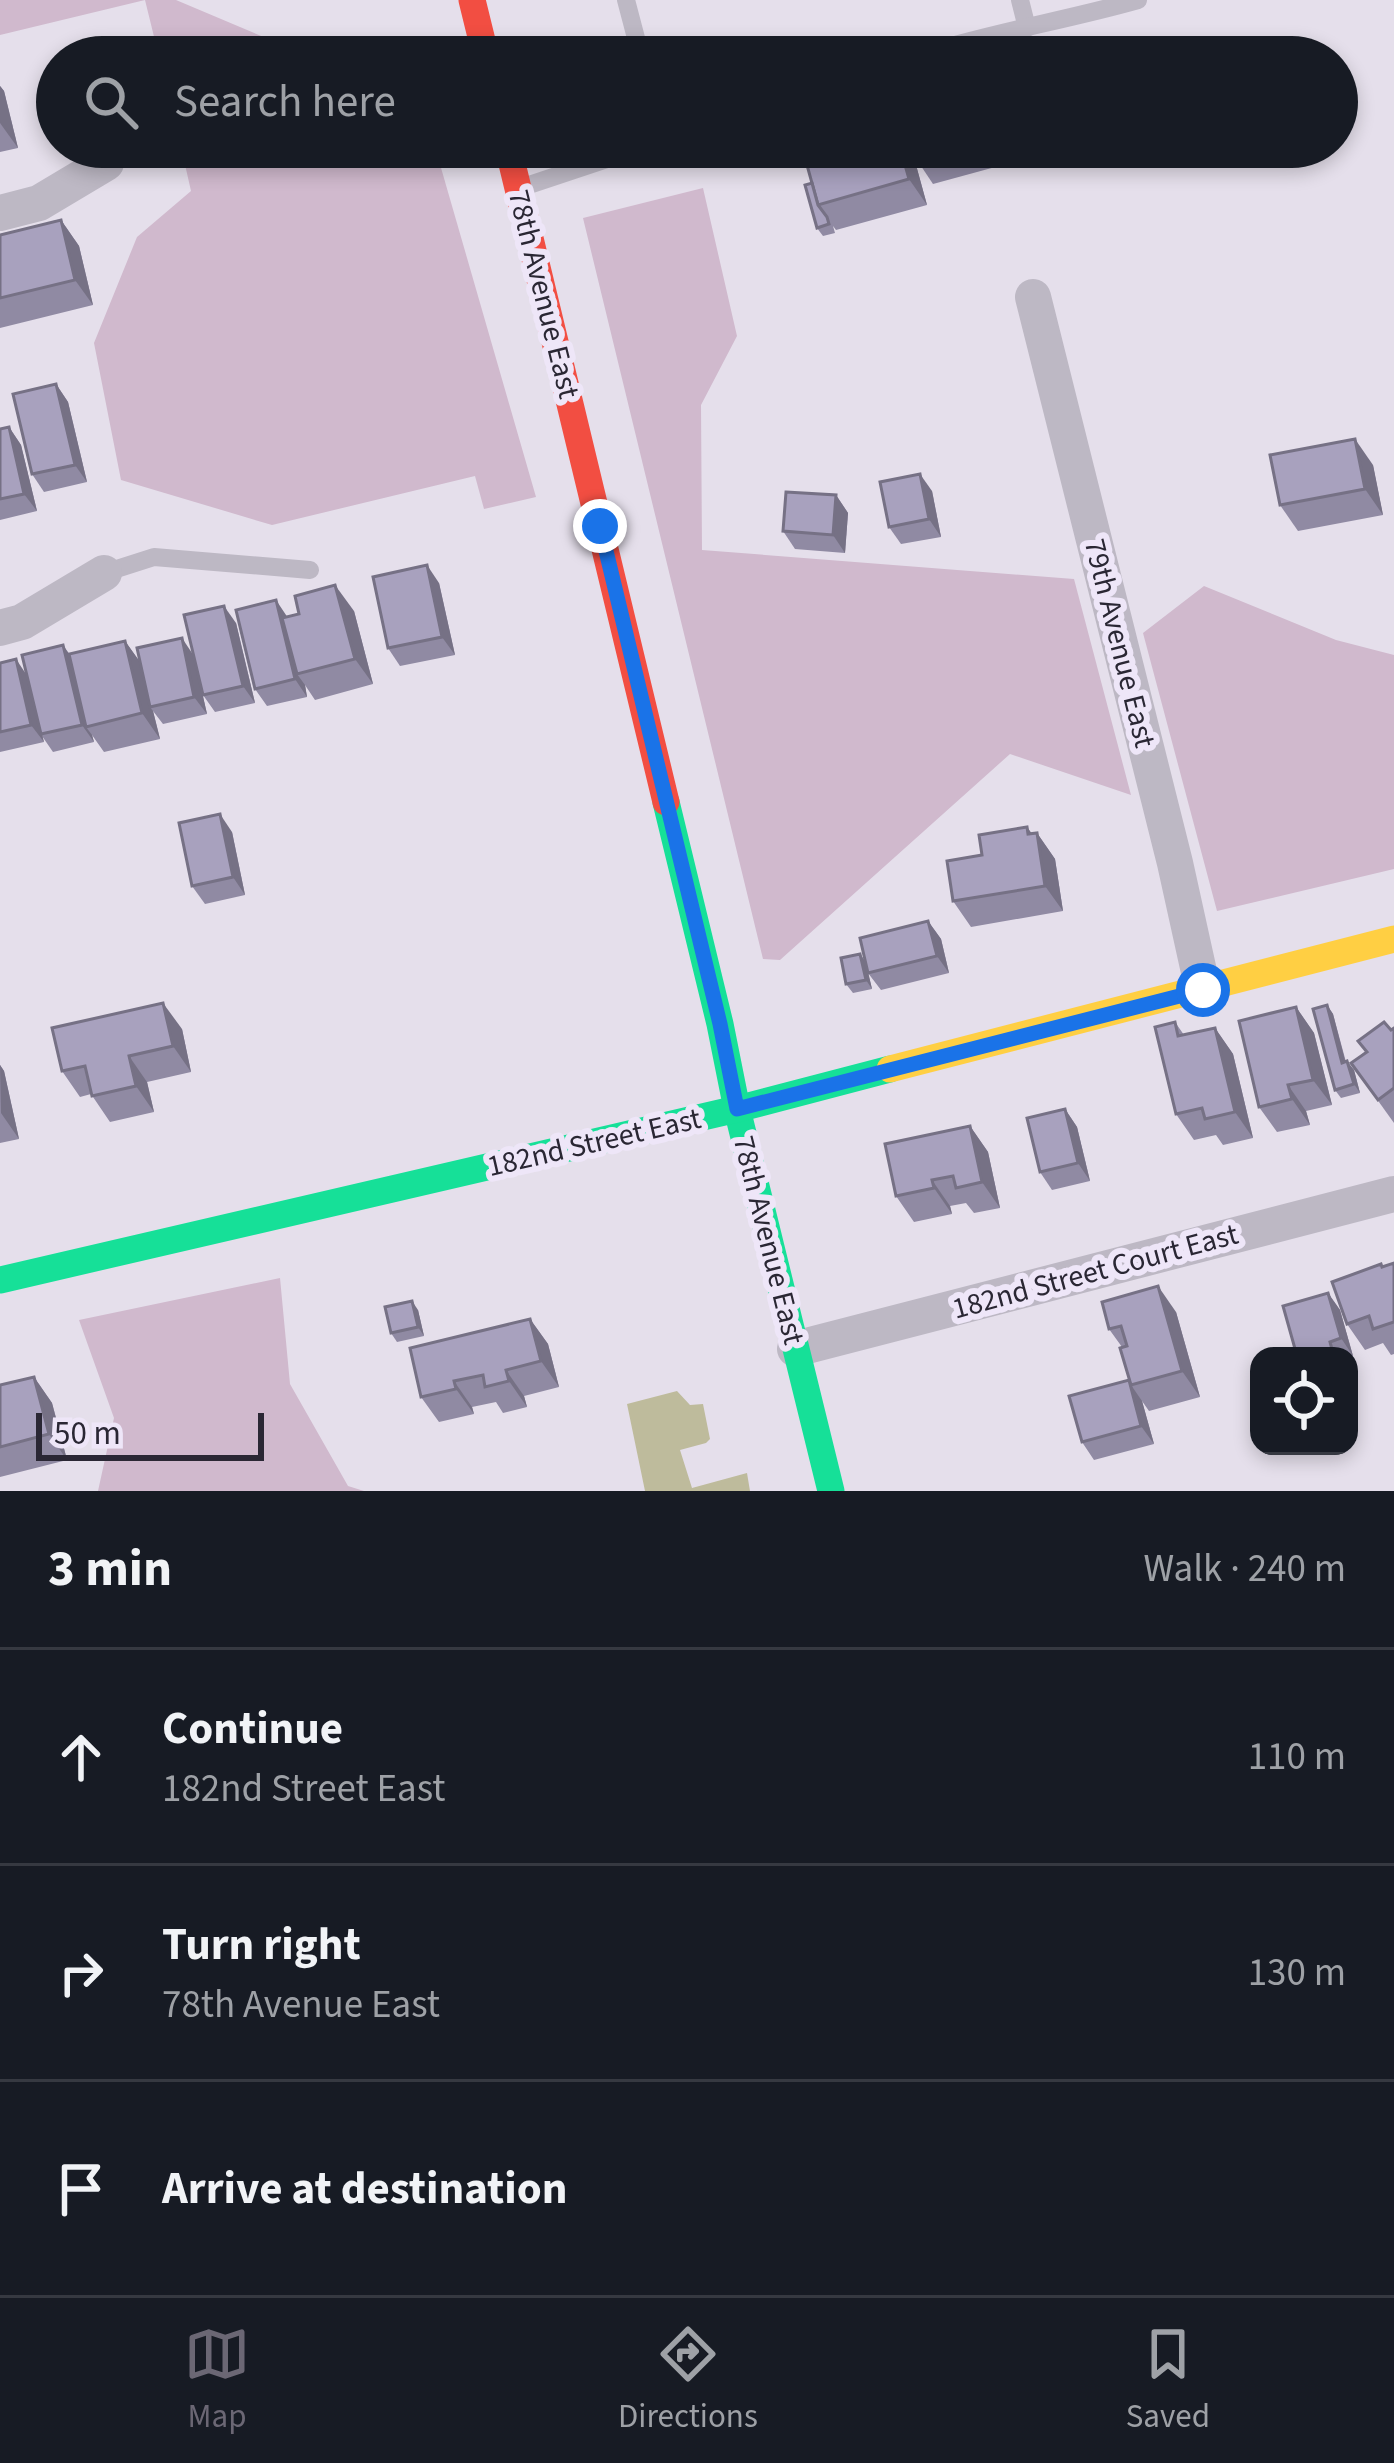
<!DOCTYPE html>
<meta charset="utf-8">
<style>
:root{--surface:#171b24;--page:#20242c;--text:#f1f3f6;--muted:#9ea1a6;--line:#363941;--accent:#6b6774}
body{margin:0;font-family:"Source Sans 3",sans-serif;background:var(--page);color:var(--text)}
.controls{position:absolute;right:36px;bottom:36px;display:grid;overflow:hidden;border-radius:24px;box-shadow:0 6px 18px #0003}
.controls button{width:108px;height:108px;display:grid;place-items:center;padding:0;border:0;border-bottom:3px solid var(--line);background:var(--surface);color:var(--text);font:60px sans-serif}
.scale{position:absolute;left:36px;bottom:30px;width:228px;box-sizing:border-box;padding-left:12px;border:6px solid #2a2734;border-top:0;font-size:33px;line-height:42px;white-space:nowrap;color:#2a2734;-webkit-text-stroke:9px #eee6f8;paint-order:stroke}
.stop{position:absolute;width:36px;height:36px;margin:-27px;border:9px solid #1a73e8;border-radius:50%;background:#fff}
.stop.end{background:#1a73e8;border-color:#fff;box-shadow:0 3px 12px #0008}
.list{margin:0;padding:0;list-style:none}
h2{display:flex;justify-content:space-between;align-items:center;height:156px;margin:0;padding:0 48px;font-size:51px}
h2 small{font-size:39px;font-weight:400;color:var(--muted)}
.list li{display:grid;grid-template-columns:78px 1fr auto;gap:36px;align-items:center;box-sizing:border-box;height:216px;padding:0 48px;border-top:3px solid var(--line)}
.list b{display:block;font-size:45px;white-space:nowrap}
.list p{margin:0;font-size:39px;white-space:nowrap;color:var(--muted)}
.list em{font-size:39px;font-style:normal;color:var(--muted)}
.icon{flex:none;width:66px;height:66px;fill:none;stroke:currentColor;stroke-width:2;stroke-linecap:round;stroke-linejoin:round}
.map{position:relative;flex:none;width:1394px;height:1491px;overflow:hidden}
.search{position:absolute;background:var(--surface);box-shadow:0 6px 18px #0003;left:36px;right:36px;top:36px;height:132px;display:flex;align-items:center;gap:30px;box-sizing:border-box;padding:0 42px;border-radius:66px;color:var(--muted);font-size:45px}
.sheet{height:804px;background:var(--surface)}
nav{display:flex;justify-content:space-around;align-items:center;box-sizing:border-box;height:168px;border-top:3px solid var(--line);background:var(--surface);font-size:33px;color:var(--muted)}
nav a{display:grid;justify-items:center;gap:6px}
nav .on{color:var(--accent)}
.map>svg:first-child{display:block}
</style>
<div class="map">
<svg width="1394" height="1491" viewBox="0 0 1394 1491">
<rect width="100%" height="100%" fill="#e5dfeb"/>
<g fill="#d0b9cd">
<path d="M0,0H176L311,57H159L145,0L0,35Z"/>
<path d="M181,147H435L536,497L484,509L475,476L272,525L121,480L94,343L137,237L191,191Z"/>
<path d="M703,188L737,336L701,405L702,550L1074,579L1131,795L1010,754L780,960L763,959L583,218Z"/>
<path d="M1204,586L1336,640L1394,655V869L1217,911L1143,633Z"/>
<path d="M280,1278L290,1384L348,1486L364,1491H98L114,1418L79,1320Z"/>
</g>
<path fill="#bebb9c" d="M677,1391L690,1405L703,1404L710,1439L706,1443L680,1450L692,1488L747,1473L750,1491H645L627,1404Z"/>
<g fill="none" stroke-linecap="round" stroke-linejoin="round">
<g stroke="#bdb8c4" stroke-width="18">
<path d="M626,0L641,57"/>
<path d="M1020,0L1027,28"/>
<path d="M914,57C987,33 1064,21 1138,0"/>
<path d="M523,187L643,147"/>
<path d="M104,573L154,557L310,570"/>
</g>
<g stroke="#bdb8c4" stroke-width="36">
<path d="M0,213L39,203L106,163"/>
<path d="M1033,297L1175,863L1203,990"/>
<path d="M0,628L22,622L104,573"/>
<path d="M795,1349L1394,1194"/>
</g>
<g stroke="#16e098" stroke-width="27">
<path d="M666,802L720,1024L737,1109L831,1491"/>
<path d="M0,1280L737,1109L890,1069"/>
</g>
<path stroke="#ffcf43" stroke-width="27" d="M890,1069L1394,939"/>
<g stroke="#f24e42" stroke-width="27">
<path d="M472,0L486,57"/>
<path d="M508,147L666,802"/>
</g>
</g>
<g fill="#908aa3">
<path d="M0,86L4,91L18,148L0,152Z"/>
<path d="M916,147H1006L1010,163L933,184L921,166Z"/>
<path d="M851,153L916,165L927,205L836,230L833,226L835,233L823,236L817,228L812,183Z"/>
<path d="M61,220L79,246L93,305L0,328V235Z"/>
<path d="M56,384L68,402L87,482L44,492L32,474Z"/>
<path d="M9,427L21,445L37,511L0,520V429Z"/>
<path d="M1373,465L1383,515L1298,531L1280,505Z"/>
<path d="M932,491L941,537L901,544L889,527Z"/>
<path d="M836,495L848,513L845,553L795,549L783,531Z"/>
<path d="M439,583L455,655L400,666L388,648Z"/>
<path d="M354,611L373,684L315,700L305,685L307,697L267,706L255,689Z"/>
<path d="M236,623L255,703L215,712L203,695L195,663L207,714L163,724L153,711L160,739L104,752L92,735L94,742L53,752L42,736L44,742L0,752V663L27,675L69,654L125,641L141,664L194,656Z"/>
<path d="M1027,827L1032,834L1037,833L1055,859L1063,911L971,927L953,901L982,855Z"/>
<path d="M232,832L245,895L205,904L192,886Z"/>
<path d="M928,921L941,939L949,973L881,990L868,973L872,989L853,993L846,984L860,954L866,962Z"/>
<path d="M1327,1005L1333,1014L1346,1062L1354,1070L1360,1093L1341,1098L1335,1090Z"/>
<path d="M1296,1007L1314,1033L1332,1105L1306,1111L1310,1125L1277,1132L1259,1107Z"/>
<path d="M1175,1022L1184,1035L1215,1028L1233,1054L1253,1138L1223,1145L1216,1135L1194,1140L1176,1114Z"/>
<path d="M1394,1028V1123L1351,1063Z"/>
<path d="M182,1029L191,1072L147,1082L154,1112L110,1122L91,1094L80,1097L62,1071Z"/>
<path d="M0,1065L4,1071L19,1139L0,1143Z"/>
<path d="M1065,1109L1077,1127L1090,1181L1052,1190L1040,1172Z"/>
<path d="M970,1126L988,1152L1000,1208L974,1213L966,1203L950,1206L952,1214L914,1222L896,1196Z"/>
<path d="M1394,1263V1354L1391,1355L1383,1343L1365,1350L1347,1324L1383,1267Z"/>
<path d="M1328,1293L1340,1310L1353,1356H1297Z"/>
<path d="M418,1310L424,1336L397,1342L391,1333Z"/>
<path d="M1176,1312L1200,1397L1149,1411L1142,1401L1154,1444L1094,1460L1082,1442L1130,1382L1122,1347L1109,1329Z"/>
<path d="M530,1319L548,1344L559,1387L524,1396L527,1407L503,1413L496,1402L472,1407L474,1414L439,1422L421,1397Z"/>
<path d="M34,1377L52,1403L67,1460L0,1477V1385Z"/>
</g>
<g fill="#767185">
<path d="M0,86L4,91L18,148L0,123Z"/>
<path d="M900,147H903L916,165L927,205L909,179Z"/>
<path d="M999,147H1006L1010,163Z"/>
<path d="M61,220L79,246L93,305L75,280Z"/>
<path d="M56,384L68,402L87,482L75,465Z"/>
<path d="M9,427L21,445L37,511L24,494Z"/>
<path d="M1355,439L1373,465L1383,515L1365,489Z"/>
<path d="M920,474L932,491L941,537L929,519Z"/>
<path d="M836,495L848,513L845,553L833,535Z"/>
<path d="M427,565L439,583L455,655L442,637Z"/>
<path d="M335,585L354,611L373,684L355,659Z"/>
<path d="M276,600L288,618L297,674L305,685L307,697L295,679Z"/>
<path d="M224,606L236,623L255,703L243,686Z"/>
<path d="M182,638L194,656L207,714L194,697Z"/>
<path d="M125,641L143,666L150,707L153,711L160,739L142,713Z"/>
<path d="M63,645L75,662L86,727L92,735L94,742L82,725Z"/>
<path d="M16,659L28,677L44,742L31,725Z"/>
<path d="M220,814L232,832L245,895L233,877Z"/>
<path d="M1027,827L1039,844L1037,833L1055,859L1063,911L1045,886Z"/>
<path d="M928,921L941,939L949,973L937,956Z"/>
<path d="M860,954L866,963L872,989L866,980Z"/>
<path d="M163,1003L182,1029L191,1072L173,1046Z"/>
<path d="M1327,1005L1333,1014L1348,1072L1342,1063Z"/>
<path d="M1296,1007L1314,1033L1332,1105L1313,1080Z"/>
<path d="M1215,1028L1233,1054L1253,1138L1235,1112Z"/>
<path d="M129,1056L147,1082L154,1112L136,1086Z"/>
<path d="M1347,1061L1354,1070L1360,1093L1354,1084Z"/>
<path d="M0,1065L4,1071L19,1139L1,1113Z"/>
<path d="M1288,1085L1306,1111L1310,1125L1292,1099Z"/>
<path d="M1065,1109L1077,1127L1090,1181L1078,1163Z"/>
<path d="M970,1126L988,1152L1000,1208L982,1182Z"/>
<path d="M932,1180L950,1206L952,1214L934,1188Z"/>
<path d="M1158,1286L1176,1312L1200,1397L1182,1371Z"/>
<path d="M1328,1293L1340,1310L1353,1356L1341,1338Z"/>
<path d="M412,1301L418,1310L424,1336L418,1327Z"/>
<path d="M530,1319L548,1344L559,1387L541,1361Z"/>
<path d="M506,1370L524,1396L527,1407L509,1381Z"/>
<path d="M34,1377L52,1403L67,1460L49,1434Z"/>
<path d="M454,1381L472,1407L474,1414L456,1389Z"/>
<path d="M1131,1385L1142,1401L1154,1444L1141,1426Z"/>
</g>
<g fill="#a8a1be" stroke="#767185" stroke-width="3">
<path d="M802,147H841L844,155L872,147H900L909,179L818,205Z"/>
<path d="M916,147H993L921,166Z"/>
<path d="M812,183L818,205L827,217L829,224L817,228L805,185Z"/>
<path d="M61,220L75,280L0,298V235Z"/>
<path d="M56,384L75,465L32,474L13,394Z"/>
<path d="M9,427L24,494L0,499V429Z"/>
<path d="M1355,439L1365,489L1280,505L1270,455Z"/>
<path d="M920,474L929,519L889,527L880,482Z"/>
<path d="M786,492L836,495L833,535L783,531Z"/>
<path d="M427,565L442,637L388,648L373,577Z"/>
<path d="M335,585L355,659L297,674L282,618L299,614L295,596Z"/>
<path d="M276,600L295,679L255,689L236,610Z"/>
<path d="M224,606L243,686L203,695L184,615Z"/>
<path d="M182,638L194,697L150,707L137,648Z"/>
<path d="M125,641L142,713L86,727L69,654Z"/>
<path d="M63,645L82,725L41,734L22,655Z"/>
<path d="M16,659L31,725L0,732V663Z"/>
<path d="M220,814L233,877L192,886L179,823Z"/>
<path d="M1027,827L1028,834L1037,833L1045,886L953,901L947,861L982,855L979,835Z"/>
<path d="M928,921L937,956L868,973L860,938Z"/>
<path d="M860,954L866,980L846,984L841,958Z"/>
<path d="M163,1003L173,1046L129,1056L136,1086L92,1096L85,1066L62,1071L52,1028Z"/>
<path d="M1327,1005L1342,1063L1347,1061L1354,1084L1335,1090L1313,1009Z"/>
<path d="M1296,1007L1313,1080L1288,1085L1292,1099L1259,1107L1239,1021Z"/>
<path d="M1175,1022L1178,1036L1215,1028L1235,1112L1205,1119L1202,1108L1176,1114L1155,1027Z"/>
<path d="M1384,1022L1391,1030L1394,1028V1088L1378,1100L1351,1063L1367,1052L1358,1041Z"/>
<path d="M1065,1109L1078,1163L1040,1172L1027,1118Z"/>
<path d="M970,1126L982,1182L956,1188L953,1176L932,1180L934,1188L896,1196L885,1144Z"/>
<path d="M1394,1263V1322L1373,1329L1369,1316L1347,1324L1332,1282L1381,1264L1382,1267Z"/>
<path d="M1158,1286L1182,1371L1131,1385L1120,1348L1127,1346L1121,1326L1109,1329L1102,1302Z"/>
<path d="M1328,1293L1341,1338L1330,1342L1333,1353L1323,1356H1297L1283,1306Z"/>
<path d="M412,1301L418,1327L391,1333L385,1307Z"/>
<path d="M530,1319L541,1361L506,1370L509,1381L485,1387L483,1375L454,1381L456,1389L421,1397L410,1348Z"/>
<path d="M34,1377L49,1434L0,1447V1385Z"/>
<path d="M1129,1380L1141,1426L1082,1442L1069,1396Z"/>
</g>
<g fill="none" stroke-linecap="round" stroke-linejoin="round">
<path stroke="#1a73e8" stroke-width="15" d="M600,526L720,1024L737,1109L1203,990"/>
</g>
<g text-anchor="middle" stroke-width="12" stroke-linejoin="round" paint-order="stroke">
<g font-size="30" fill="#2a2734" stroke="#eee6f8">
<text transform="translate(544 294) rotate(76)" y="10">78th Avenue East</text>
<text transform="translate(1120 643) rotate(76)" y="10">79th Avenue East</text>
<text transform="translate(594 1142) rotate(-13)" y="10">182nd Street East</text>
<text transform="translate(769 1240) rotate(76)" y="10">78th Avenue East</text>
<text transform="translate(1095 1271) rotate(-15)" y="10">182nd Street Court East</text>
</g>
</g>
</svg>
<div class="controls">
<button><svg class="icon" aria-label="locate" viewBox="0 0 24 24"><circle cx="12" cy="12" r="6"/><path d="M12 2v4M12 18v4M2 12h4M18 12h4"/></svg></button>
</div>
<div class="scale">50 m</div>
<div class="stop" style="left:1203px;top:990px"></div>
<div class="stop end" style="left:600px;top:526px"></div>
<div class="search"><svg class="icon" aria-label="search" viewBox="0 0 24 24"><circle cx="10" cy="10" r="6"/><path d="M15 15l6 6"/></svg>Search here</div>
</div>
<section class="sheet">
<h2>3 min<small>Walk · 240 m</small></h2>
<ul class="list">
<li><svg class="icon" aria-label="ahead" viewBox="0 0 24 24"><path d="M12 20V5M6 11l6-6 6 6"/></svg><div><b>Continue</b><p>182nd Street East</p></div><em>110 m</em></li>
<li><svg class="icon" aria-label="right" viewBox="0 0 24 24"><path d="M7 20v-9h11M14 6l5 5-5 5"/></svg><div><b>Turn right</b><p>78th Avenue East</p></div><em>130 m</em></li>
<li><svg class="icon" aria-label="arrive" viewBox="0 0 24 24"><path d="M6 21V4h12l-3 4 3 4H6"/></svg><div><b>Arrive at destination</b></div></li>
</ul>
</section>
<nav>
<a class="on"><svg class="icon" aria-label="map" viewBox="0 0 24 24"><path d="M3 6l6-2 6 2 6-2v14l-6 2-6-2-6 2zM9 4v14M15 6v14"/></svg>Map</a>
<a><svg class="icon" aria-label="directions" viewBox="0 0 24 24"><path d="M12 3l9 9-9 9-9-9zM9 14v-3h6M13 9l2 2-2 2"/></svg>Directions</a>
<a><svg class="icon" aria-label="saved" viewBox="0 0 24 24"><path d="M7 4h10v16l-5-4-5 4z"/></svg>Saved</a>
</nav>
